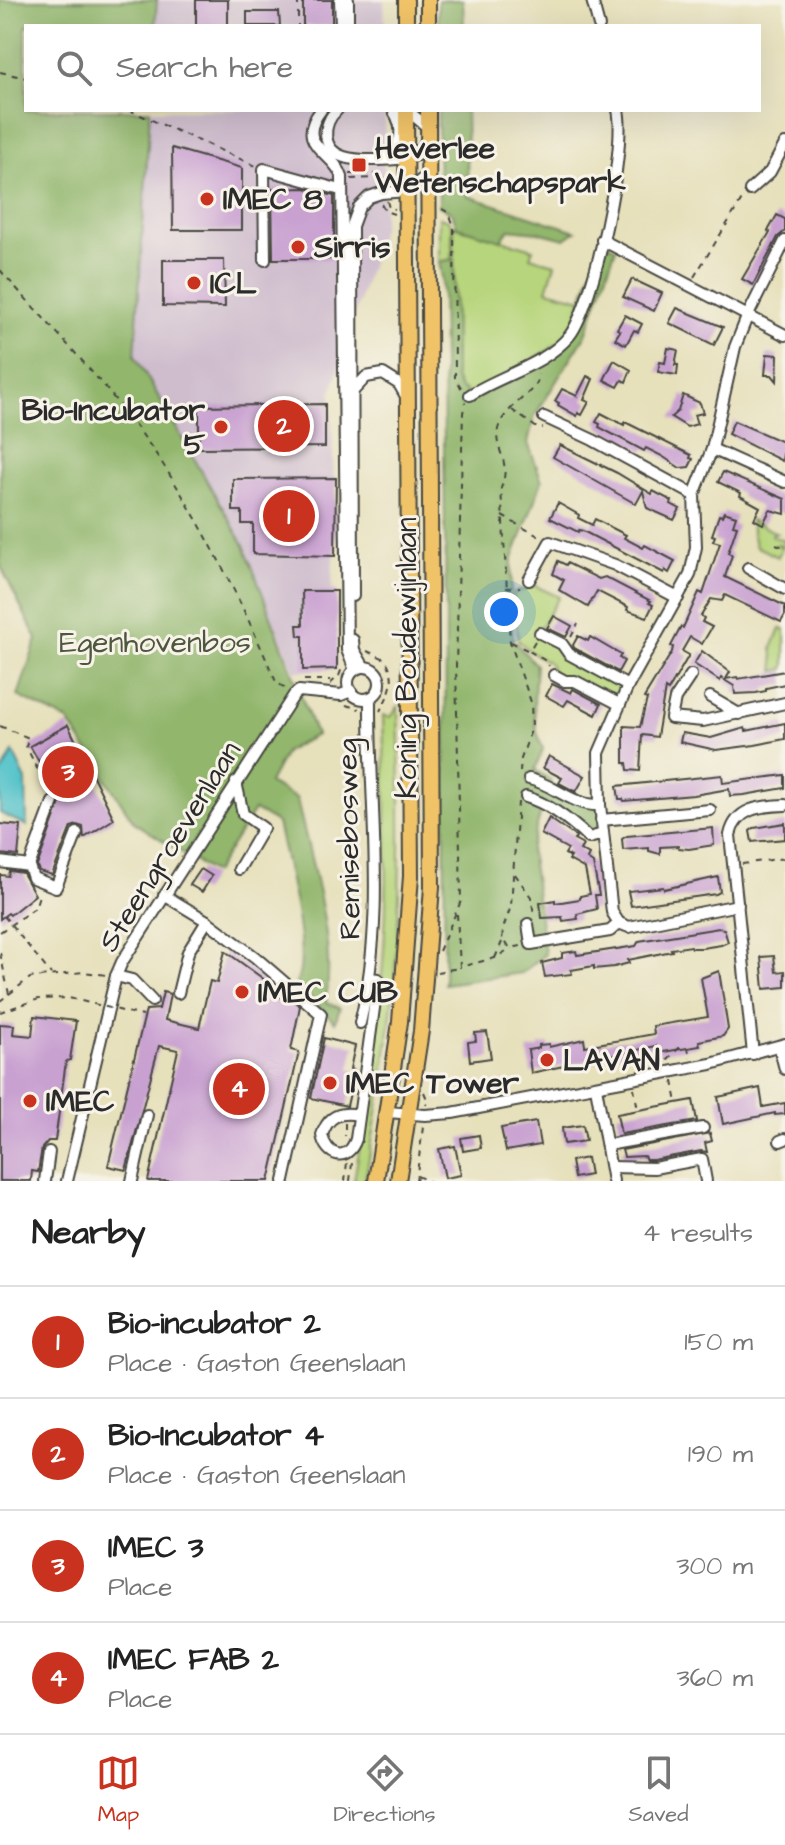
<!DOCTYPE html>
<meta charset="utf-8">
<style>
:root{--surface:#fff;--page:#f6f6f6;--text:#222;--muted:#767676;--line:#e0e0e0;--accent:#c8321e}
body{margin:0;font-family:"Architects Daughter",sans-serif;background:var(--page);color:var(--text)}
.you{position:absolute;left:504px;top:612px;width:28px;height:28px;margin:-20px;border:6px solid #fff;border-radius:50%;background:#1a73e8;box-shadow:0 0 0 12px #1a73e833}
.badge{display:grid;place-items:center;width:52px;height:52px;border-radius:50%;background:var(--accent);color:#fff;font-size:26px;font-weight:700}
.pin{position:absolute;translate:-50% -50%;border:4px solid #fff;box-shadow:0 2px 8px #0006}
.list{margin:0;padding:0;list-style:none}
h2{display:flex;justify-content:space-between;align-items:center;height:104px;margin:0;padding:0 32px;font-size:34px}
h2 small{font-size:26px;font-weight:400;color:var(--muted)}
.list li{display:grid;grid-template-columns:52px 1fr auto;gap:24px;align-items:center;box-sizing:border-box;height:112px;padding:0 32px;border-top:2px solid var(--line)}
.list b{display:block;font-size:30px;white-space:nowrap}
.list p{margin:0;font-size:26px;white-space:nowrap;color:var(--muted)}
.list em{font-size:26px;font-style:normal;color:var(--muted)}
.icon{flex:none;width:44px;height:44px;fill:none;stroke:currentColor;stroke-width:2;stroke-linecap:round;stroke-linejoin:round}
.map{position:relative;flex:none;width:785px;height:1181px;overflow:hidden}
.search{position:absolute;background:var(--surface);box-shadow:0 8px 32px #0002;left:24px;right:24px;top:24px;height:88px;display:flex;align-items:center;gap:20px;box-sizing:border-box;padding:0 28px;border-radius:0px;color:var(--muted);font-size:30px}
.sheet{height:552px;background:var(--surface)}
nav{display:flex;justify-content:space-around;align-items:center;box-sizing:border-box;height:112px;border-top:2px solid var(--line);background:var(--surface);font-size:22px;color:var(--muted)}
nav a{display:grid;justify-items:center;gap:4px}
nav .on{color:var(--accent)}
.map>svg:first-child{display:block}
</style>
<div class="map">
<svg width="785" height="1181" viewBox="0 0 785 1181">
<rect width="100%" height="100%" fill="#f7f3e8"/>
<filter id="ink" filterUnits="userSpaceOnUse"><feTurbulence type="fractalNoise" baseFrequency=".0125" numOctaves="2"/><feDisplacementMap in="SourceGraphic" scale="16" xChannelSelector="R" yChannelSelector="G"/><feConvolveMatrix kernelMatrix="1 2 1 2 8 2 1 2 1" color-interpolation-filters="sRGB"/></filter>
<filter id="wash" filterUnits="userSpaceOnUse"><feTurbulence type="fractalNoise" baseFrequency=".006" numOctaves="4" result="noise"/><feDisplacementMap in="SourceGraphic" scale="32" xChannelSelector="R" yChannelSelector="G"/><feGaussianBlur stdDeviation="1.8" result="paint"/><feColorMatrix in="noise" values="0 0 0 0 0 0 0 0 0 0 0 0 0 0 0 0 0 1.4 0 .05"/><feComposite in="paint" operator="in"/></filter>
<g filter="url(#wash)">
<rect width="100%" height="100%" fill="#e6e0bb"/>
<g fill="#cfbdce">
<path d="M157,0H384L385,26H155Z"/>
<path d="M150,110H385L383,223L331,394L336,554L333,556L332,590L337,591V669L294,671L244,545L135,356Z"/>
</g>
<g fill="#b7d57c" stroke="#718054" stroke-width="2">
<path d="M439,217L449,220L452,228V259L439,262Z"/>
<path d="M454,226L533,249L530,257L555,264L547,290L586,300L564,341L470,395L459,387L455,378Z"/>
<path d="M750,520L777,533L772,534L773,537L785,540L783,546L776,544L782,548L778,557L755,546Z"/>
<path d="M531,584L559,597L538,632L621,684L613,700L554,674L548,662L532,653L518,640L514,593L527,589Z"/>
<path d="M780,629L785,630V665L784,669L775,671L772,648Z"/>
<path d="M398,707C401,803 402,899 393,994C387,1057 376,1119 365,1181H354C368,1098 381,1015 385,931C389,859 385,787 383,715L391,717Z"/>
</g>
<g fill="#91b66c" stroke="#5e704c" stroke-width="2">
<path d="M0,0H157L155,26H26V110H150L135,356L244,545L316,735L286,751L269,783L297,799C311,865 336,935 326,1002L340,1008L335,1022L296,983C312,955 284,858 277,823L254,810L214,873L134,822L68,721L18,696L37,639L0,565Z"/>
<path d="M438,0H463L464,26H438Z"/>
<path d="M438,110H466L468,196L576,231L565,239L538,232L509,229L501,240L457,227L452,212L439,206Z"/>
<path d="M602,240L616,248L586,334L534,417L528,443L542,481L512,561L511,593L513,640L536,665C534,693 531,723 543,749L535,770L551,780L549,785L600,805L603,834L589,838L543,805L530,849L545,954L522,973L444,984L446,616L442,277L439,262L452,259L454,265L455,378L459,387L470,395L534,361L570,335Z"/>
</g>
<path fill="#55c3ca" stroke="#40777a" stroke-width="2" d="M13,752L26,780L27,826L0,813V776Z"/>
<g id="blocks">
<g fill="#c9a1d1">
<rect x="196" y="0" width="32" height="26"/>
<rect x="303" y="0" width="29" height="26"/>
<path d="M247,12H279L280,26H247Z"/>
<path d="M172,148L242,168V230H173Z"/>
<path d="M305,188L334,196V259H273L272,189Z"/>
<path d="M777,215L785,219V231L778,237L753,285L742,279L770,232L768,231Z"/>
<path d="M163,260H224L225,307L163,306Z"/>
<path d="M632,279L662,293L654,311L623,297Z"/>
<path d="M677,308L723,327L714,345L669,323Z"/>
<path d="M625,315L642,324L638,332L634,330L626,345L615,339L620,331L617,329Z"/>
<path d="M668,348L678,350L675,365H678L677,375L658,372L660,362L665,363Z"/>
<path d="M767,354L778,355L777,381L772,375H765Z"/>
<path d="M614,360L631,370L626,382L622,380L618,387L604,380Z"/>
<path d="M587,376L593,379L584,400L589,402L582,415L578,413L577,416L558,405L559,403L555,401L562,389L577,396Z"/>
<path d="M683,395L700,403L703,413L694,415L697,424L687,427L671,417L678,411Z"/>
<path d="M325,404V447L199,448V406Z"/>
<path d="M601,413L624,425L625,422L691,455L690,458L693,459L689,467L680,468L662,456L646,448L644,451L599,427L600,424L596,422Z"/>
<path d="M734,421L785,443L782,461L728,434Z"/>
<path d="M560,445L617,473L652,494L653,491L672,501L671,504L680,509L674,520L647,508L643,491L636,504L553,457Z"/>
<path d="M723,472L785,499V514L770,510L763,524L754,519L760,507L740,496L741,493L718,482Z"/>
<path d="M336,478L335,556L253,554V524H242V511H233V479Z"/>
<path d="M558,503L579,515L578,518L592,525L595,519L626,535L624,538L643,548L645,545L675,561L669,573L665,570L664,573L583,531L579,530L578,532L550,518Z"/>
<path d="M724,512L736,516L733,525L737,526L728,553L732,555L725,577L785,606V615L781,622L725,595L722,601L711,599L701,616L704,618L702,622L712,627L702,644L690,637L682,651L689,655L668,691L665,689L657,737L642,735L640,771L628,770L627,763H624V726L640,727L647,699L644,698L672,652L673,647L671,646L681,627L683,628L699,592L703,594L720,543L713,541L715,536L712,535L719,515L722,516Z"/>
<path d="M558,561L566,565L567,563L599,579L605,577L651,601L649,603L653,605L647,617L627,610L628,607L597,591L588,607L559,590L564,580L553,574Z"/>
<path d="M302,591H337V669L303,670V636H298L297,625H303Z"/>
<path d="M554,616L572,626L566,637L547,628Z"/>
<path d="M578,636L588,641L590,637L621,655L619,658L624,661L618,672L574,648L573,645Z"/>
<path d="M702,651L730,672L726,679L737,677L738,679L785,671V684L766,688V691L756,693L735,694L734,686L721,678L720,681L694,664Z"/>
<path d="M552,684L571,693L573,689L601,704L596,715L568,700L564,706L546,696Z"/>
<path d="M785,723V739L755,745L716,750L680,742L682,733L711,738L745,728L746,731Z"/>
<path d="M68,725L114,819L84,838L83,827L77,825L71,827L52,875L39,871L37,866L61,800L30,746Z"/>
<path d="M549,756L585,776L576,792L559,783L562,778L543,768Z"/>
<path d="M722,775L723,783L785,775V788L744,795L730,796L729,789L694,795L624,801L623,799H619L617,786Z"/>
<path d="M549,818L576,837L574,840L583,845L580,850L589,855L587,859L593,863L599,895H595L597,909L577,914L578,919L563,921L562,917L542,918L540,903L555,900V903L580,899V896L590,894L585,869L569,860L571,857L565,854L568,849L541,834Z"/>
<path d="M785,823V839L752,842L750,831L754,828Z"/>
<path d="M0,824L21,826L18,856L0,854Z"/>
<path d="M713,828L714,845L689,849L679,848L678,846L660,847V854L649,851V848L623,850L622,839L627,836Z"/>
<path d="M201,869L212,876L202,892L190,885Z"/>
<path d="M9,871L23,873L35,895L10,915L8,913L0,919V875L8,876Z"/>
<path d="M718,877L720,892L716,894L631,906L628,891L663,887L664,889Z"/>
<path d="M719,928L724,929L728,942L721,945L702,948H692L691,946L671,949L672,951L628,960L629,963L614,967L594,969V966L571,970L572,974L545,977L542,963L562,958V953L576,951L577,955L636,946L639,941Z"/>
<path d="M225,951L276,988L275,995L292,1000L300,1006L291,1050L299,1052L269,1181H148L178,1050L159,1046L126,1170L108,1166L146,1010L159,1009L163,992L170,994L165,1020L199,1028L210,981L217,983Z"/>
<path d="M774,956L776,972L785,971V987L764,989L761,957Z"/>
<path d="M719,971L728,1029L723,1036L699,1041L700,1046L657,1053L656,1046L531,1073L528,1050L539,1048V1045L549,1044V1047L584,1039L585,1046L621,1040L654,1034L653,1026L708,1017L701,978Z"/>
<path d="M34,1016L76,1021L70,1060L66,1061L55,1141H48L42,1148L38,1172L32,1171L31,1181H0V1024L14,1025L13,1034L32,1036Z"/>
<path d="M487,1032L491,1058L470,1061L468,1042L476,1041L475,1033Z"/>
<path d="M324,1038L355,1046L350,1069L355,1071L347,1106L311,1098Z"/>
<path d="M760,1088L763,1107L785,1103V1114L775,1115V1113L723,1124L718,1097Z"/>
<path d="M693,1100L697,1121L621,1134L617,1114Z"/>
<path d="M536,1122L540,1145L506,1151L501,1128Z"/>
<path d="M583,1125L586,1141L564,1144L562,1128Z"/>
<path d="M710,1133L712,1141L705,1143L707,1152L701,1151L653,1160H646L644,1156L624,1157L622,1150Z"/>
<path d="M479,1135L481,1148L463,1151L461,1138Z"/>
<path d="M455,1146L461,1175L445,1178L439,1149Z"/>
<path d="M587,1158L590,1175L574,1178L571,1161Z"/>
</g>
</g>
</g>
<g filter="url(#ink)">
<use href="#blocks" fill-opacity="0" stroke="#474641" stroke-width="2"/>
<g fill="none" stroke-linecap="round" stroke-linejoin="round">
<g stroke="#474641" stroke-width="14">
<g id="minor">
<path d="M340,0L341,26"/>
<path d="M348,0V26"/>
<path d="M592,0L599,26"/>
<path d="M321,110C293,146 335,152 342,177L347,650L355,670"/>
<path d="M337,110C322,124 321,150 344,157C360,162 408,161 421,153L429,133L426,126L407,110"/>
<path d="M383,158C403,148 405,128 393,110"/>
<path d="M750,190L770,172L785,144"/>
<path d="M602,240L785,335"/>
<path d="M265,260L264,169L337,189"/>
<path d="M352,392L366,377L383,374L399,384L407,398"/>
<path d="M470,395C501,375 546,365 570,335C594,304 627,149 618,110"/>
<path d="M544,417L593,440L694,495"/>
<path d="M712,449L785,482"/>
<path d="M748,568L785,589"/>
<path d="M529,580L550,542L615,565L678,598"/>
<path d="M353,596L352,226L359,207L369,197L381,193L407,191L429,174"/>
<path d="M540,633L562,644L569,654L628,686"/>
<path d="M353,640L354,650L364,667"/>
<circle cx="364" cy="683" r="16"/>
<path d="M554,675L565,681H575L619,704"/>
<path d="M691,675L675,699L671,718L703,721L785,703"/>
<path d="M710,697L739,714"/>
<path d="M529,779C554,784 574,807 600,805"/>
<path d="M236,782L243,814L263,828L239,869"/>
<path d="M526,797C550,804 571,821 589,838L603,834"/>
<path d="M601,820L710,810"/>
<path d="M0,862L29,866L53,802"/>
<path d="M29,866L33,878L56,887L77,833"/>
<path d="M164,895L207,921L255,957L321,1014L284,1181"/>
<path d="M619,923L612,912L600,805L599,753L628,686L690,575L696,547L694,495L712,449L735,347L747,317L785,241"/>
<path d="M619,923L629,927L738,905"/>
<path d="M528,924L531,944L610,931L619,923"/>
<path d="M116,976L132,980L152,1001"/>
<path d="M178,993L188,952L207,921"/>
<path d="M360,1023C387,915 369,807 370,698"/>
<path d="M779,1046L785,1069"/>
<path d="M753,1054L730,835C736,808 760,806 785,805"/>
<path d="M596,1087L613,1181"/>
<path d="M388,1112L425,1115L452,1113L711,1064L785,1044"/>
<path d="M358,1115C340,1111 328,1116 322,1135C326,1157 348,1163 356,1139L378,979L370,978"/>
<path d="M780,1141L785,1139"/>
<path d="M607,1145L703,1128"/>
<path d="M611,1167L654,1168L702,1159L706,1181"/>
<path d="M45,1181L49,1152"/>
<path d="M67,1181L116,976L122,962L294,695L299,691L341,695L351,691"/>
<path d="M132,1181L147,1115"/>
</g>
</g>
<g stroke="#474641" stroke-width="18">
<g id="highway">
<path d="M406,0V26"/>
<path d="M428,0V26"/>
<path d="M376,1181L400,1022L411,876L406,110"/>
<path d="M398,1181L421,1031L432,887L428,110"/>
</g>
</g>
<g stroke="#474641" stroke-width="2" stroke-dasharray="6 6" stroke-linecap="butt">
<path d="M298,0V26"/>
<path d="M0,72L26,78"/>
<path d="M129,110L256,166"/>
<path d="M350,174H381L387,183"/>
<path d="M351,179L378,178L380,183"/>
<path d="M387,201L389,208L395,209"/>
<path d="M381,204L385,211L394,214"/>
<path d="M442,209L449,213L454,226L455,378L462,389"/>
<path d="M0,270C56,333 118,395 164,466C208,534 244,607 276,682L285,688"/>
<path d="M694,277L743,198"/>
<path d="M512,410L537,428H543"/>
<path d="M502,516L542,538"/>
<path d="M776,544L783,547"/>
<path d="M506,588L520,587"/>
<path d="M571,637L578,624"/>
<path d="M535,641L529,651L546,661L549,666"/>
<path d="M511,642L527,650"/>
<path d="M367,651L385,659C398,679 390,692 380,711"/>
<path d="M304,680H330"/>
<path d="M330,684L339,676L342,668"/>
<path d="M346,705L359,709"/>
<path d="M0,726L29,738L26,746L49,793"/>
<path d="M520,772L521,759L532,727L531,702L510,642L501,488C513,458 491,449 499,426C506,408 526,398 537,383L538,374"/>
<path d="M518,802L511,906L503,929L502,941L511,948L521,946"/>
<path d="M742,864L785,858"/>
<path d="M515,874L531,897L534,914"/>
<path d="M457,914L460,967L495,958L511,948"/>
<path d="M4,916L51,974"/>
<path d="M0,932L35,908L40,892"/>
<path d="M439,951L461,901L456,665L463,413L465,402"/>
<path d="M0,953L9,994L0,1001"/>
<path d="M495,958L502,942"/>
<path d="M437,972L459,968"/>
<path d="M9,994L30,978L83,972L106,975"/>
<path d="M667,1060L679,1048H688L690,1058"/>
<path d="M673,1081L677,1103"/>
<path d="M634,1088L638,1110"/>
<path d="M424,1092L427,1099L426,1105"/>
<path d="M345,1123V1136"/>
<path d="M417,1176L429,1181"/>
<path d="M345,1181L347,1162"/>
<path d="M350,1181L352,1163"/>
<path d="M416,1181L423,1127"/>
</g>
<use href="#minor" stroke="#fff" stroke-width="10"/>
<use href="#highway" stroke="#f0c369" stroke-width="14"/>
<path stroke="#474641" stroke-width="2" stroke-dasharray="6 6" stroke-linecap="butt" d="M0,1012L39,999L69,998L143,1016"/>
</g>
</g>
<g fill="#c8321e" stroke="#f7f3e8" stroke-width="3">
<rect x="351" y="157" width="16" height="16" rx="4"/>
<circle cx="207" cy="199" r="8"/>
<circle cx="298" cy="247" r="8"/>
<circle cx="194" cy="283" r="8"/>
<circle cx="221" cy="427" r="8"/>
<circle cx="242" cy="992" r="8"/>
<circle cx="547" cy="1060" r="8"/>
<circle cx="330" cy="1083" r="8"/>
<circle cx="30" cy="1101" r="8"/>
</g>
<g text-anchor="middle" stroke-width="6" stroke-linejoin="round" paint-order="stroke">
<g font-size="30" font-weight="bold" fill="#2b2b2b" stroke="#f7f3e8" text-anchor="start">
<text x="375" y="158">Heverlee<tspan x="375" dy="34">Wetenschapspark</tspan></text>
<text x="223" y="209">IMEC 8</text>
<text x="314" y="257">Sirris</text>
<text x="210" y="293">ICL</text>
<text x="205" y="420" text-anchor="end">Bio-Incubator<tspan x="205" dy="34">5</tspan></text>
<text x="258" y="1002">IMEC CUB</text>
<text x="563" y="1070">LAVAN</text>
<text x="346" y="1093">IMEC Tower</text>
<text x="46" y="1111">IMEC</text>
</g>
<g font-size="30" fill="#4e563f" stroke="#f7f3e8">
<text x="155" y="652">Egenhovenbos</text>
</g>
<g font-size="30" fill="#2b2b2b" stroke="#f7f3e8">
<text transform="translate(406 658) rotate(-90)" y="10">Koning Boudewijnlaan</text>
<text transform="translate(348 839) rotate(-91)" y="10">Remisebosweg</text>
<text transform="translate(169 846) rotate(-58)" y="10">Steengroevenlaan</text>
</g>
</g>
</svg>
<div class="you"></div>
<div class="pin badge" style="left:289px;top:516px">1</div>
<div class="pin badge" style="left:284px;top:426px">2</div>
<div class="pin badge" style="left:68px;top:772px">3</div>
<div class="pin badge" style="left:239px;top:1089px">4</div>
<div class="search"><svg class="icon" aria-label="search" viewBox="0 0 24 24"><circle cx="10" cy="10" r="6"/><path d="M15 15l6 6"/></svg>Search here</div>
</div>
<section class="sheet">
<h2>Nearby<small>4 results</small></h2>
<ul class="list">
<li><span class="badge">1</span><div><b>Bio-incubator 2</b><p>Place · Gaston Geenslaan</p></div><em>150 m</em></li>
<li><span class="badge">2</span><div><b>Bio-Incubator 4</b><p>Place · Gaston Geenslaan</p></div><em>190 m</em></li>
<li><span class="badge">3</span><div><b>IMEC 3</b><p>Place</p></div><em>300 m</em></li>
<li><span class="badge">4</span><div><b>IMEC FAB 2</b><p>Place</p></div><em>360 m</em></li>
</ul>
</section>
<nav>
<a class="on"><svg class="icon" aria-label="map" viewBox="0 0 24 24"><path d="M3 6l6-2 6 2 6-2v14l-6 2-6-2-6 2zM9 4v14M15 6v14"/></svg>Map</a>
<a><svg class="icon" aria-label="directions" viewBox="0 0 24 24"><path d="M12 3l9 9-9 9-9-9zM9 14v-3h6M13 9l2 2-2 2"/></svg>Directions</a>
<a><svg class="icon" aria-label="saved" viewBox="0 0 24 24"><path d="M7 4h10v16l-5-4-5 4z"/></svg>Saved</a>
</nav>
